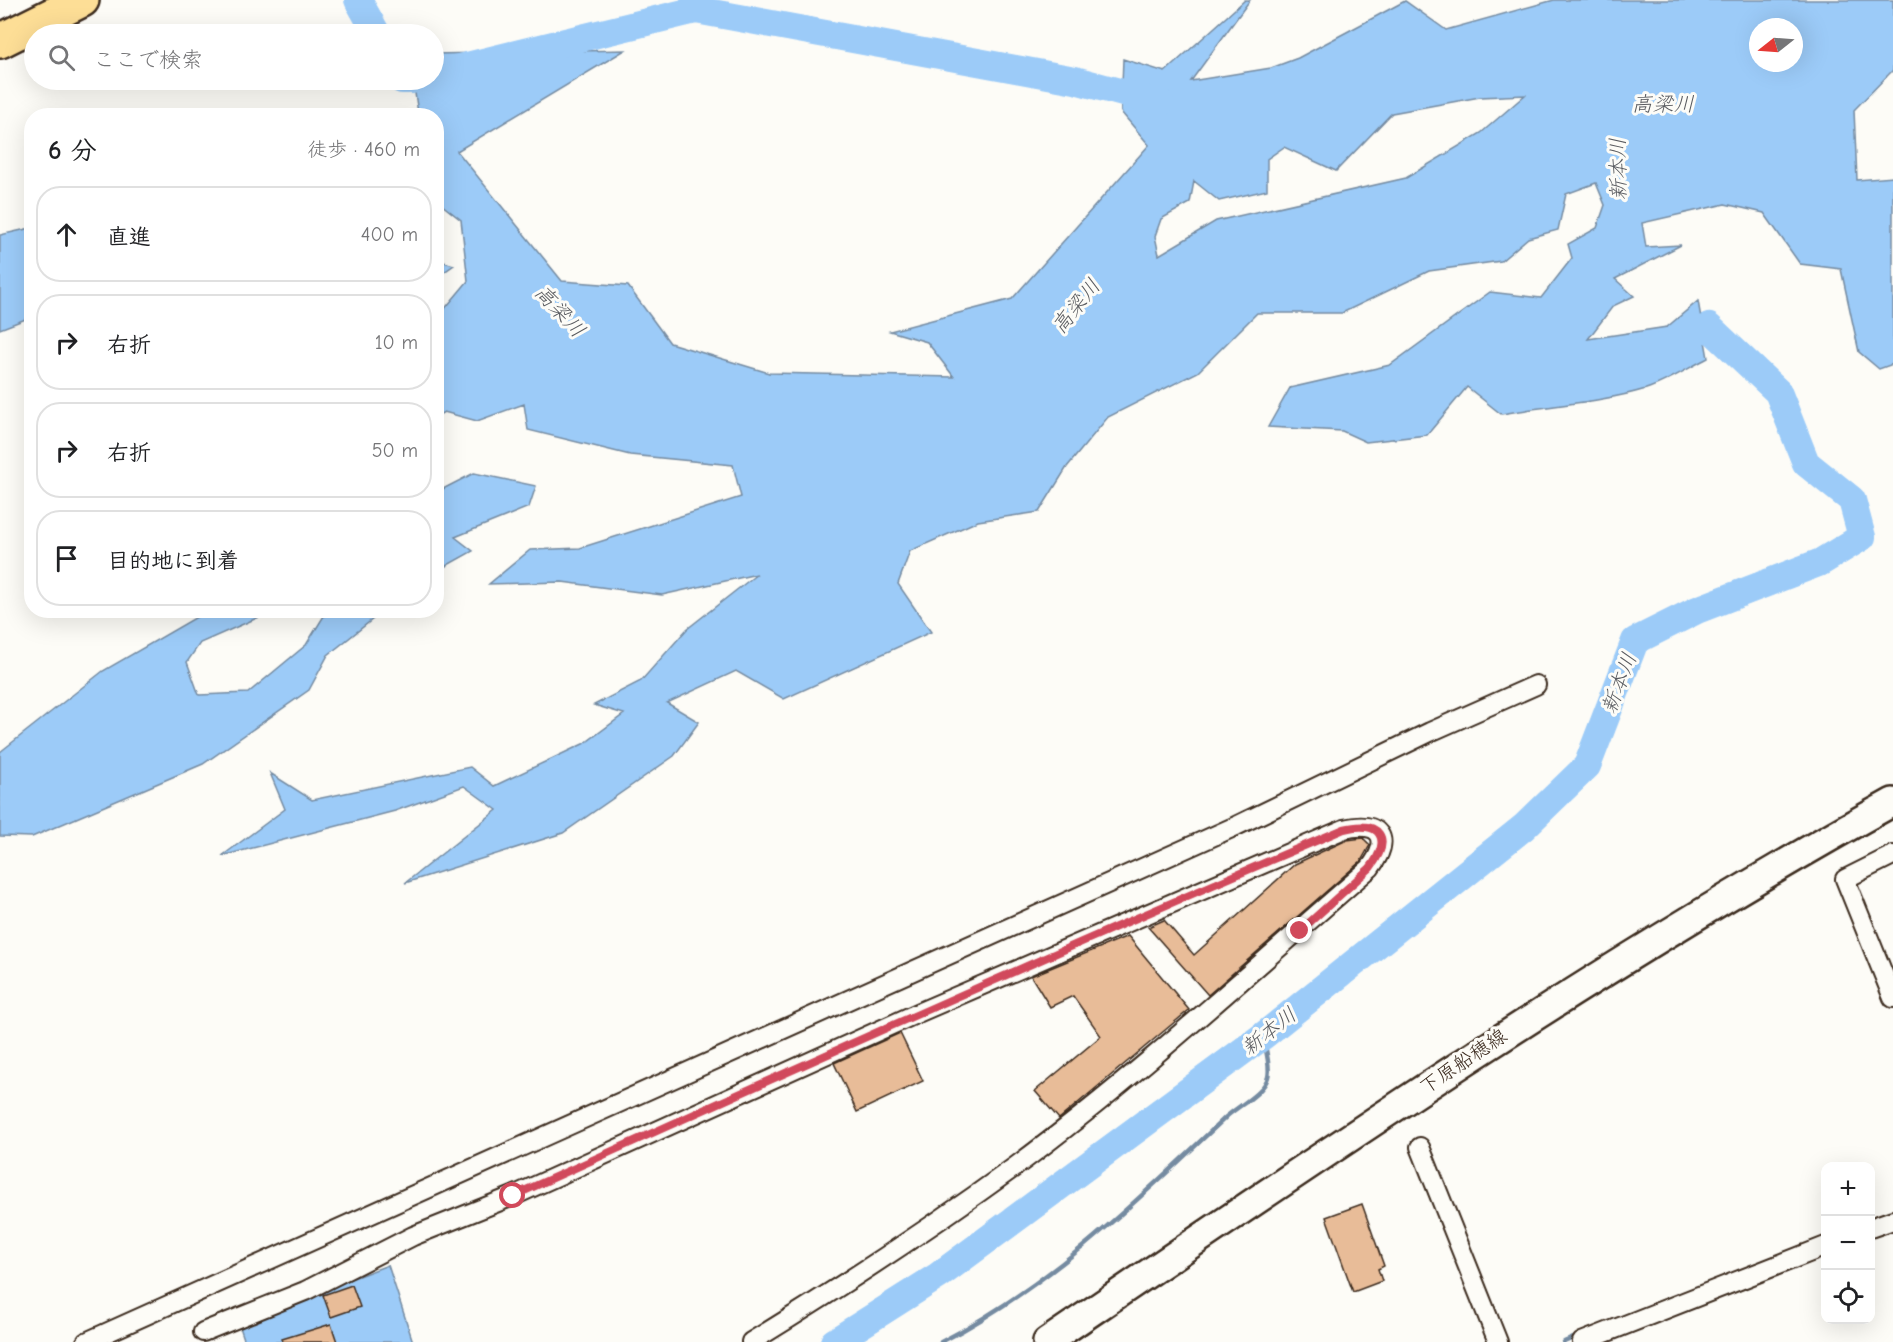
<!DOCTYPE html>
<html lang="ja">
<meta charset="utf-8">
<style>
:root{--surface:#fff;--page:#f6f6f6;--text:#202124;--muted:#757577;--line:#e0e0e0}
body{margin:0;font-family:"Comic Neue","Klee One",sans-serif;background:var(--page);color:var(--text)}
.controls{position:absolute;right:18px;bottom:18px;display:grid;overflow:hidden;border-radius:12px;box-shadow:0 6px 24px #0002}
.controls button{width:54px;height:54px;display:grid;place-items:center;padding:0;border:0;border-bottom:2px solid var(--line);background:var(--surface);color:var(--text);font:30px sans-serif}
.compass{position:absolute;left:1749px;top:18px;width:54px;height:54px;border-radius:50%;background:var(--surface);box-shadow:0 6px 24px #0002;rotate:253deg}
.stop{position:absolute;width:18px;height:18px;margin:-14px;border:4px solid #d1495b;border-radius:50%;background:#fff}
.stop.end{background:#d1495b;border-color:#fff;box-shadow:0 2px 6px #0008}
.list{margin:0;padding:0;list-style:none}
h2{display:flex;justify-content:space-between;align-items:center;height:78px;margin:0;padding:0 24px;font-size:26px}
h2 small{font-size:20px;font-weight:400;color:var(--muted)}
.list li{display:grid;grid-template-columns:39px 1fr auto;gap:18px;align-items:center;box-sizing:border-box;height:96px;margin:0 12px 12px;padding:0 12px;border:2px solid var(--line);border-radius:24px}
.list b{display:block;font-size:22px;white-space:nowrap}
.list em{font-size:20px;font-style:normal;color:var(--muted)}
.icon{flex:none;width:33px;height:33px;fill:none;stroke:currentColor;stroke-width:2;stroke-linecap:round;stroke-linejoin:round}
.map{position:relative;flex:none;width:1893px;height:1342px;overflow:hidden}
.search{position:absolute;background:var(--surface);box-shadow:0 6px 24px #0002;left:24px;top:24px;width:420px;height:66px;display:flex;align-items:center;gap:15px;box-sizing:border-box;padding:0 21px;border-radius:33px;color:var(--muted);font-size:22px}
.panel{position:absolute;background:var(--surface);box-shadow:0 6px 24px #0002;left:24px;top:108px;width:420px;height:510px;border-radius:24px}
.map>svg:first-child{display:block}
</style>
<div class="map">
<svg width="1893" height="1342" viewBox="0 0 1893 1342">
<rect width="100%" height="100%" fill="#fdfcf7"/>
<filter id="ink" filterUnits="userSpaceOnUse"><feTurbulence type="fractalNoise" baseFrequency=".0167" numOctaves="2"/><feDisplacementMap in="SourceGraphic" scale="12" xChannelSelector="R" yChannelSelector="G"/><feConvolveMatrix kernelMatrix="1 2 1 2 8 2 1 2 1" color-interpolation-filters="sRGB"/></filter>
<g filter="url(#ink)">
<g fill="#9ccbf8" stroke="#758ba1" stroke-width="1.5" fill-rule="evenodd">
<path d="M1245,0H1250L1191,81L1271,68L1298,58L1405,1L1446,30L1554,0H1893V70L1854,110L1857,180L1893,177V364L1879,369L1859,352L1841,269L1800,264L1764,213L1725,204L1642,223L1646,247L1681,245L1615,279L1634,296L1613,306L1588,339L1667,327L1698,301L1708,358C1688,368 1667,382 1646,389C1599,403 1549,405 1501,414L1467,387L1427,435L1366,442L1342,431L1268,427L1290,388L1390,365L1490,292L1541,298L1572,258L1568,244L1597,228L1605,205L1596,183L1566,194L1558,230L1528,238L1501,261L1429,271L1342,313H1257L1198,372L1108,417L1067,467L1039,512L978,521L910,551L898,584L931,632L784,699L736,671L667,703L699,722L674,756L563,833L405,883L497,810L464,786L395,811L222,856L285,809L270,773L312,800L470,767L494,786L585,743L624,714L594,705L641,681L687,629L757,574L662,595L562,582L489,584L530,550L580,548L741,497L733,465L630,455L528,430L524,404L477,421L444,412L437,416V318L468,281L461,220L437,201L436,116L409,115L418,113L413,80H434V54L625,50L457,151L562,281L628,286L670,343L769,373L954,377L927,342L890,331L1012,299L1149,145L1121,112L1123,59L1165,72ZM1758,27H1794V63H1758ZM1525,95L1481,133L1406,178L1216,221L1159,255L1155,236L1161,219L1190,203L1194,181L1219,201L1267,190V159L1284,147L1336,171L1392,113L1480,97Z"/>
<path d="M31,228V317L0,329V235Z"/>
<path d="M437,260L454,265L437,277Z"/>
<path d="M474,473L536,486L529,507L455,537L473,551L437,571V492Z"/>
<path d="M207,611H273L200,643L187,662L199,695L248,693L306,645L327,611H383L328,655L309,690L203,764L32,837L0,836V752L103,671Z"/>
<path d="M388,1265L413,1342H245L238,1321Z"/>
</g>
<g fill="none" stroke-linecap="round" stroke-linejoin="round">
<g stroke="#758ba1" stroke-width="4.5">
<path d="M941,1342C1050,1286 1138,1200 1226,1117C1238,1106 1264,1093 1268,1077C1271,1066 1265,1047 1263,1036"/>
<path d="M1564,1342L1578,1336"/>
</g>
<g stroke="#9ccbf8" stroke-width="28">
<path d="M358,0L377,34"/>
<path d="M434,74L696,10L1075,80L1160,103"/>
<path d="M402,80H412"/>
<path d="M834,1342L938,1276L1263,1036L1524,827L1587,766L1635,641L1697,610L1821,562L1862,537L1852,500L1806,463L1778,392L1709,327L1667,344"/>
</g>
</g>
<g fill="#e8bc98" stroke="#3b2a1e" stroke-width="1.5">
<path d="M1363,838L1370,845L1361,861L1208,995L1148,927L1164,920L1194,955L1295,864L1347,840Z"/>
<path d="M1128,936L1189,1010L1059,1119L1035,1091L1101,1036L1073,996L1050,1007L1031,976Z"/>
<path d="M900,1033L923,1081L857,1112L834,1063Z"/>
<path d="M1362,1204L1384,1266L1378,1269L1382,1281L1353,1292L1326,1217Z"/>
<path d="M352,1285L360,1307L331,1317L323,1295Z"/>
<path d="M331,1324L337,1342H283L282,1339Z"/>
</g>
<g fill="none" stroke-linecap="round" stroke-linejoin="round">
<g stroke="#3b2a1e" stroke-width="22">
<g id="street">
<path d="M1893,855L1845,879L1893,998"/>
<path d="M1420,1147L1498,1342"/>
<path d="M1870,1228L1893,1220"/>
<path d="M203,1332L305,1291L413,1236L513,1196L920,1012L1344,829C1380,820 1393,838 1370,868C1253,969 1140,1074 1016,1166C932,1227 839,1288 751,1342"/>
<path d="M86,1342L1236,826L1430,732L1536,685"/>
<path d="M1582,1342L1826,1246"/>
</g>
</g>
<g stroke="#3b2a1e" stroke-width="32">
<path id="secondary" d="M1047,1342C1324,1154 1600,964 1893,802"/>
</g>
<g stroke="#3b2a1e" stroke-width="38">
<path id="highway" d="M0,41L82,0"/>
</g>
<use href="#street" stroke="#fdfcf7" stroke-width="18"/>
<use href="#secondary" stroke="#fdfcf7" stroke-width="27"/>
<use href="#highway" stroke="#fdde96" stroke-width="33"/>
</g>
</g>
<g fill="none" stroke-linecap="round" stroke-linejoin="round" filter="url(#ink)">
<path stroke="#d1495b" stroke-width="8" d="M513,1196C788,1071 1065,947 1344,829C1380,820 1393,838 1370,868L1300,931"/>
</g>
<g text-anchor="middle" stroke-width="6" stroke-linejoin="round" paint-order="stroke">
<g font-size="20" fill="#3b2a1e" stroke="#fdfcf7">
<text transform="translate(1463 1061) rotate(-34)" y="7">下原船穂線</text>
</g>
<g font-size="21" font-style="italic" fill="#585a5f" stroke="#fdfcf7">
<text x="1663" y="111">高梁川</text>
<text transform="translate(1618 169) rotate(-91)" y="7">新本川</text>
<text transform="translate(1076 306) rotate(-51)" y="7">高梁川</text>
<text transform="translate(560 311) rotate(47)" y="7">高梁川</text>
<text transform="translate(1619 683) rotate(-69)" y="7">新本川</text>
<text transform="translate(1269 1031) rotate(-38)" y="7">新本川</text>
</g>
</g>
</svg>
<div class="controls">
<button>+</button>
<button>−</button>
<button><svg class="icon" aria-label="locate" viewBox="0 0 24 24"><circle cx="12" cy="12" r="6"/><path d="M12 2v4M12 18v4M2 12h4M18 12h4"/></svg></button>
</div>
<svg class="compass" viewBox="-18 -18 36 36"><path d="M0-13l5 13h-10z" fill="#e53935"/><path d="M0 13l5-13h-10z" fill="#757577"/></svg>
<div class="stop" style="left:513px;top:1196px"></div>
<div class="stop end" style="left:1300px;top:931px"></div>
<div class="search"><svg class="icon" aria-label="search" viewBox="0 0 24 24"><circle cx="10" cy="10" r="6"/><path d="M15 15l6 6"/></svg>ここで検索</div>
<section class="panel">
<h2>6 分<small>徒歩 · 460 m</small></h2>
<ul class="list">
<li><svg class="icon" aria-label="ahead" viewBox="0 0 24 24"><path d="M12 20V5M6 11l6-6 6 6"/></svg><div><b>直進</b></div><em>400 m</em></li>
<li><svg class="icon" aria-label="right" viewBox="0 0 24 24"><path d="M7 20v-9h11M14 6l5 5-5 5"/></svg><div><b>右折</b></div><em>10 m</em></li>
<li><svg class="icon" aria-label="right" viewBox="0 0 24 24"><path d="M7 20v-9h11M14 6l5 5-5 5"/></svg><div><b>右折</b></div><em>50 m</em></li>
<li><svg class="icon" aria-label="arrive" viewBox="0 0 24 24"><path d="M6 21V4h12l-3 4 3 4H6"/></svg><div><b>目的地に到着</b></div></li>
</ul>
</section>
</div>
